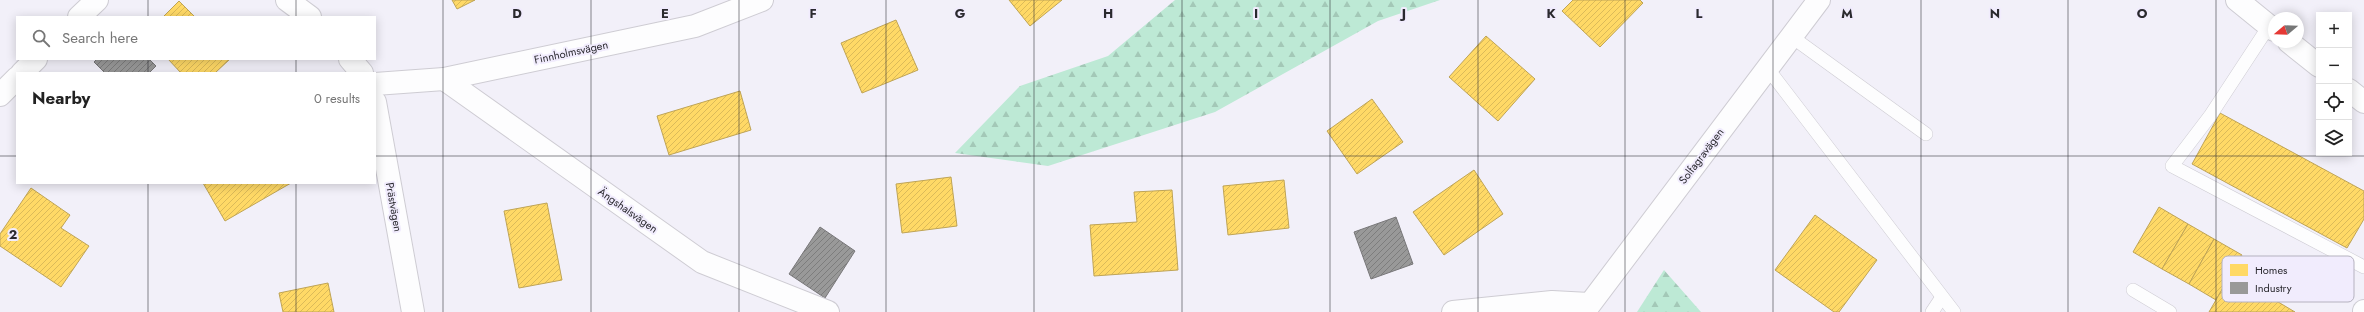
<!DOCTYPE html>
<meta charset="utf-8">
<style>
:root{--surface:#fff;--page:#f6f6f6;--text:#222;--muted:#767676;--line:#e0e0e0}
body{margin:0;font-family:Jost,sans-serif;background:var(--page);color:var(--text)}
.controls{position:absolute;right:12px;top:12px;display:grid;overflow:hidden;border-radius:0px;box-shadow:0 2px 10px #0003}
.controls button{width:36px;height:36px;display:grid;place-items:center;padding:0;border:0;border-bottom:1px solid var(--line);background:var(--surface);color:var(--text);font:20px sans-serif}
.compass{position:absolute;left:2268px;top:12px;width:36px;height:36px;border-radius:50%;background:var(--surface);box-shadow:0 2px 10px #0003;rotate:251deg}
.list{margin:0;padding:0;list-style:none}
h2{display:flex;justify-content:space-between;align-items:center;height:52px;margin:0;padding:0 16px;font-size:17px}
h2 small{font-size:13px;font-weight:400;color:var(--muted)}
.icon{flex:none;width:22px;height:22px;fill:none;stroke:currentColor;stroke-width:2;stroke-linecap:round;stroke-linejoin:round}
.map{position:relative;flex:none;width:2364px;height:312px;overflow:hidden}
.search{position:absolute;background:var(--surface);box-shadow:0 2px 10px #0003;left:16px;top:16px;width:360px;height:44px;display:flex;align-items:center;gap:10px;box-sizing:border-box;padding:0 14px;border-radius:0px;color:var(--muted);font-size:15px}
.panel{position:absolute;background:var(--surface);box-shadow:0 2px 10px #0003;left:16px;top:72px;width:360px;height:112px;border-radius:0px}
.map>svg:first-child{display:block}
</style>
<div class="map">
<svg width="2364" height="312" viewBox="0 0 2364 312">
<defs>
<pattern id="forest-firs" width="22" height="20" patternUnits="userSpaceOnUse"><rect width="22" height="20" fill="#bde9d5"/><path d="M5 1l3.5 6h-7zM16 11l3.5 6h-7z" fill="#a3c8b7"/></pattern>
<pattern id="homes-hatch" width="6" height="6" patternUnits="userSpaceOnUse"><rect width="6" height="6" fill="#ffd966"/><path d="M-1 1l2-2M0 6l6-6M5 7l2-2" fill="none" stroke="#dbba59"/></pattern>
<pattern id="industry-hatch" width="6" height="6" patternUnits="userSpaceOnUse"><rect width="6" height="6" fill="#999"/><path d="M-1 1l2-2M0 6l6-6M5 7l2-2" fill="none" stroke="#7d7d7d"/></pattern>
</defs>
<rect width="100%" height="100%" fill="#f2f0f9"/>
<g fill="url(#forest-firs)">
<path d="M1175,0H1440L1378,21L1215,112L1048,166L955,153L1020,86L1108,56Z"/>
<path d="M1664,270L1701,312H1637Z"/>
</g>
<g fill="url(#homes-hatch)" stroke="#bfa456">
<path d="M452,0H475L457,9Z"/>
<path d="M1009,0H1062L1030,26Z"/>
<path d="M1573,0H1640L1643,3L1600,47L1562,11Z"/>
<path d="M179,1L195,17H163Z"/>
<path d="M896,20L918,70L862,93L841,43Z"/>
<path d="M1486,36L1535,79L1498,121L1449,77Z"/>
<path d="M168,59H230L215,73H181Z"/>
<path d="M740,91L751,130L669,155L657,116Z"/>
<path d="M1372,99L1403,142L1357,174L1327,131Z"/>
<path d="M2220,113L2364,191V219L2347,248L2192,164Z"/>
<path d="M1474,170L1503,214L1444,255L1413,212Z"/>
<path d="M951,177L957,226L902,233L896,184Z"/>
<path d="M1284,180L1289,228L1228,235L1223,186Z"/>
<path d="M203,183H291L225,221Z"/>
<path d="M31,188L70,215L61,228L89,246L61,287L0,246V234Z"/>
<path d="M1172,190L1178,270L1094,276L1090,225L1137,222L1134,192Z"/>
<path d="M547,203L562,280L519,288L504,211Z"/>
<path d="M2159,207L2188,224L2162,269L2133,252Z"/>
<path d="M1815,215L1877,260L1839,312H1834L1775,270Z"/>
<path d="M2188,224L2214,239L2189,284L2162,269Z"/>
<path d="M2214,239L2242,255L2216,300L2189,284Z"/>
<path d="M2231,274L2295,312H2209Z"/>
<path d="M328,283L334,312H283L279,293Z"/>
</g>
<g fill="url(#industry-hatch)" stroke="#787779">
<path d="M97,59H149L156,66L149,73H105L94,62Z"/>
<path d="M1396,217L1413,264L1371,279L1354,232Z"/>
<path d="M820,227L855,251L825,298L789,274Z"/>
</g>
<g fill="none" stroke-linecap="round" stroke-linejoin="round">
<g stroke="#ceccd3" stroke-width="14">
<g id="lane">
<path d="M2269,26L2210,116L2172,166L2364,267"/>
<path d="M1792,37L1926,134"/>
<path d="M1768,69L1954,312"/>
<path d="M2133,290L2170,312"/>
<path d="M1932,312L1942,297"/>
</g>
</g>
<g stroke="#ceccd3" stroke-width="24">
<g id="street">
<path d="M2237,0L2274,30"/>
<path d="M79,17L97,0"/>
<path d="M2289,42L2319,66"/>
<path d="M22,73L36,59"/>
<path d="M444,79L702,262L828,312"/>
<path d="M375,84L444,79L695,26L762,0"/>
<path d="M2349,90L2364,102"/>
<path d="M0,95L17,78"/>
<path d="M1453,312L1552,302L1589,304"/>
<path d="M2364,312V311"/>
</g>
</g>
<g stroke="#ceccd3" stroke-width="24">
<g id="secondary">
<path d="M287,0L310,17"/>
<path d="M350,59L362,73"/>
<path d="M375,102L413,312"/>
<path d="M1584,312L1819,0"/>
</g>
</g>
<use href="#lane" stroke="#fdfdfe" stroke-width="13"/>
<use href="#street" stroke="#fdfdfe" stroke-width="22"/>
<use href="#secondary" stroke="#fdfdfe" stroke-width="22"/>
</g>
<path fill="none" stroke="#2a292f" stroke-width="1" stroke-opacity="0.55" d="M148,0V17M296,0V17M443,0V312M591,0V312M739,0V312M886,0V312M1034,0V312M1182,0V312M1330,0V312M1478,0V312M1625,0V312M1773,0V312M1921,0V312M2068,0V312M2216,0V312M148,59V73M296,59V73M0,156H17M375,156H2364M148,183V312M296,183V312"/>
<g text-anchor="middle" stroke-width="4" stroke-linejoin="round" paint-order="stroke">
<g font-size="11" fill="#2a292f" stroke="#f1ecfd">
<text transform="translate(571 52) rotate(-12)" y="4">Finnholmsvägen</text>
<text transform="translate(1701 156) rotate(-53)" y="4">Solfagravägen</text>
<text transform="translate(394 207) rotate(80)" y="4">Prästvägen</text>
<text transform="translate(628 210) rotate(35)" y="4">Ängshalsvägen</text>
</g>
</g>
<rect x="2222" y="256" width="132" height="46" rx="6" fill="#f1ecfd" stroke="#b5b2bf" stroke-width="1"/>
<rect x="2230" y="264" width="18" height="12" fill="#ffd966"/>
<rect x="2230" y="282" width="18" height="12" fill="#999"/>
<g font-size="11" fill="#2a292f">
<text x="2255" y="274">Homes</text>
<text x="2255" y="292">Industry</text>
</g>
<g font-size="13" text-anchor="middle" font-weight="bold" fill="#2a292f" stroke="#f1ecfd" stroke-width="4" stroke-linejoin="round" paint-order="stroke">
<text x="517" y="18">D</text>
<text x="665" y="18">E</text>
<text x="813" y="18">F</text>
<text x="960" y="18">G</text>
<text x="1108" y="18">H</text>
<text x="1256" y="18">I</text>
<text x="1404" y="18">J</text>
<text x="1551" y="18">K</text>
<text x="1699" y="18">L</text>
<text x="1847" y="18">M</text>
<text x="1995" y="18">N</text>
<text x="2142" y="18">O</text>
<text x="13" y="239">2</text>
</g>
</svg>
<div class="controls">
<button>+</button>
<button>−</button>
<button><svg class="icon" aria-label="locate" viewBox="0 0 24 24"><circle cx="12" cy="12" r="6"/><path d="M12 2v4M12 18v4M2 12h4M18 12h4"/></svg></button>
<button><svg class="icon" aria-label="layers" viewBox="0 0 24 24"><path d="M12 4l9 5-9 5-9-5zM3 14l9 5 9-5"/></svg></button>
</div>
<svg class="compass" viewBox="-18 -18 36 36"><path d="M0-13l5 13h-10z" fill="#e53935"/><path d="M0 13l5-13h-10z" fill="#767676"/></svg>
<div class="search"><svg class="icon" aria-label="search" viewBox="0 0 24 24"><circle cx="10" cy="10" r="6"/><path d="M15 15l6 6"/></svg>Search here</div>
<section class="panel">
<h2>Nearby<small>0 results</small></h2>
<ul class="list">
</ul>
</section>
</div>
